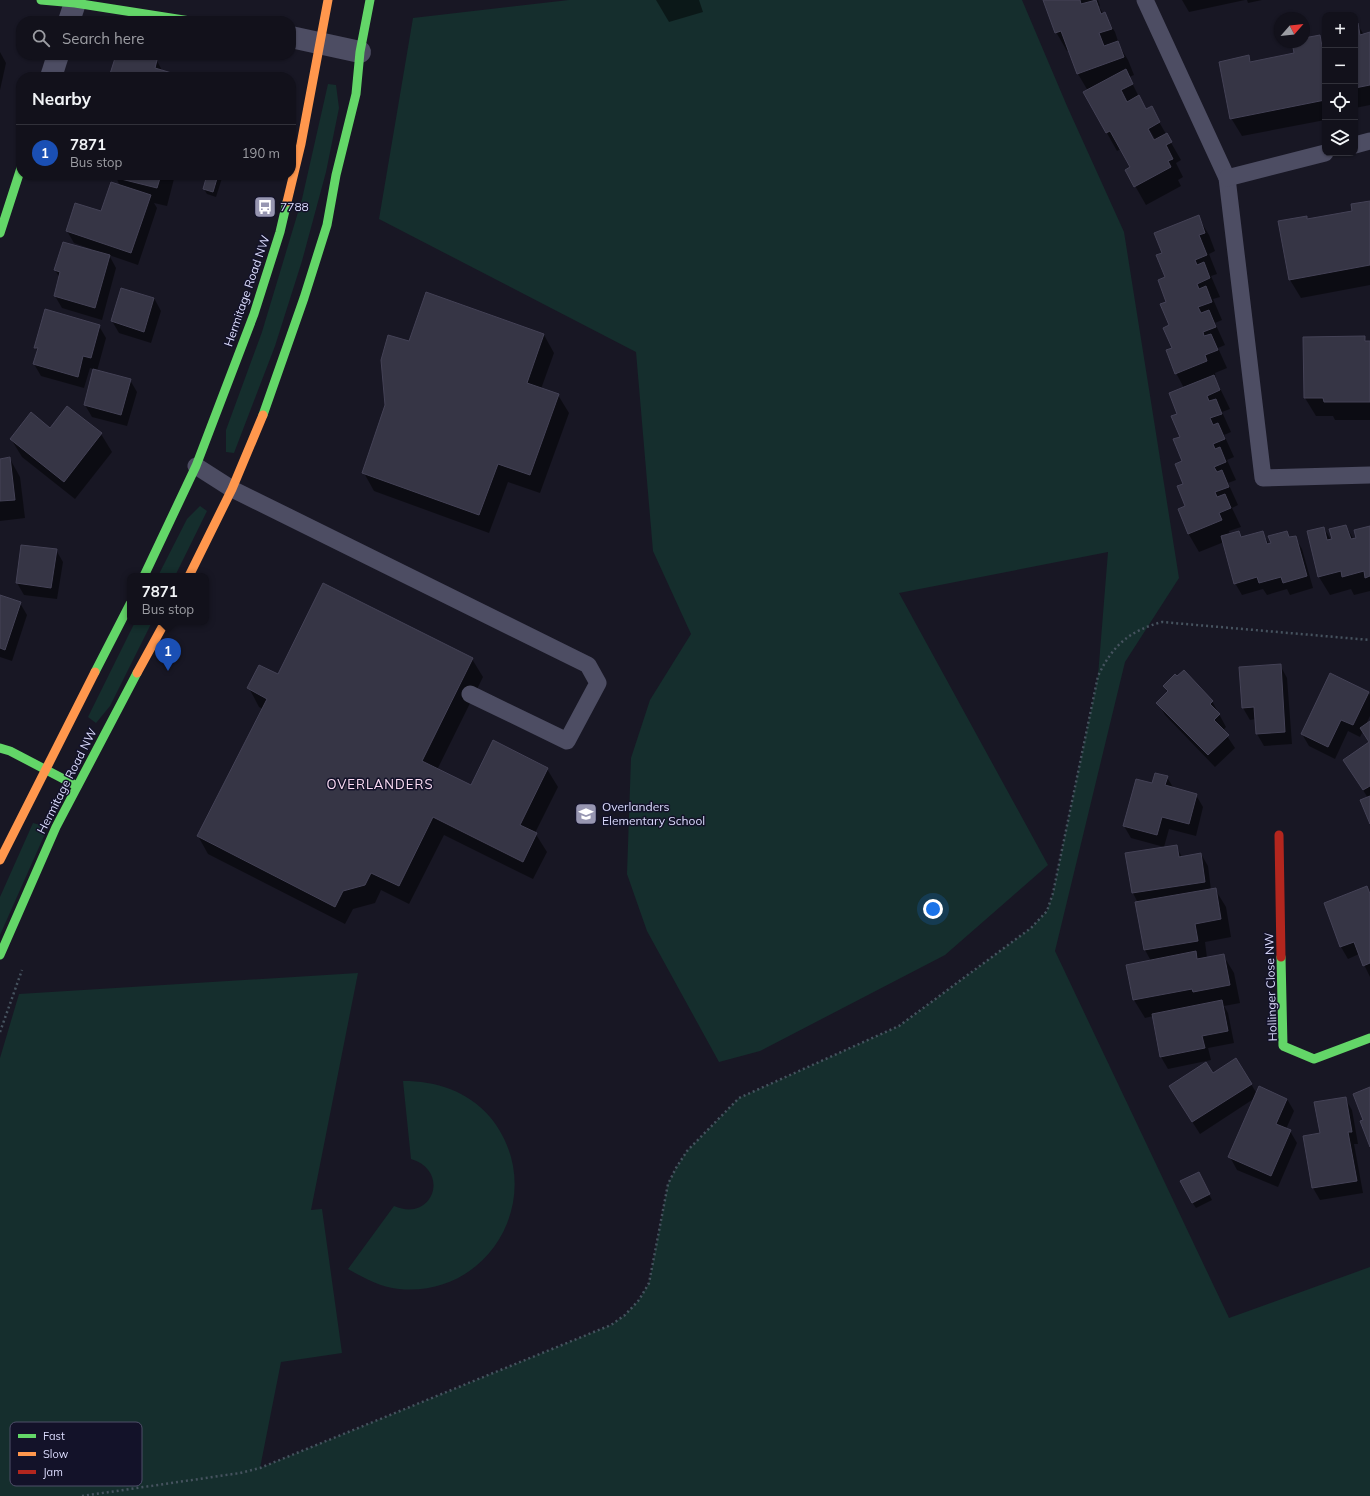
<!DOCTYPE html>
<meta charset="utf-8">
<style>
:root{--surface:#12111b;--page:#1b1a24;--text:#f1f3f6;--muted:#9c9da3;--line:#31313a;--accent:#9796b1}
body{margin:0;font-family:Mulish,sans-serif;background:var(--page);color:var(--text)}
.controls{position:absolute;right:12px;top:12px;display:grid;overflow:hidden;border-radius:8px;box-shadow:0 1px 3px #0004}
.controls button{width:36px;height:36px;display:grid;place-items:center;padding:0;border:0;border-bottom:1px solid var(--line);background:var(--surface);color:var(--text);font:20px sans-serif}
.compass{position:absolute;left:1274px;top:12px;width:36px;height:36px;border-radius:50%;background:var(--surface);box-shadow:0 1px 3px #0004;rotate:62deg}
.you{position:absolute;left:933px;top:909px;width:14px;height:14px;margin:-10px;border:3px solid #fff;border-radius:50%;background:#1a73e8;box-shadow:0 0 0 6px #1a73e833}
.badge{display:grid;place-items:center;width:26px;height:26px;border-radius:50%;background:var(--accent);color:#fff;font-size:13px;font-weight:700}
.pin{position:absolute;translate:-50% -33px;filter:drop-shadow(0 1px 2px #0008)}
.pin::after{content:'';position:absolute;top:21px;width:14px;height:12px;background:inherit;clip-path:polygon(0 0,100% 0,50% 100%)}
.popup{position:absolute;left:127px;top:573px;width:82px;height:52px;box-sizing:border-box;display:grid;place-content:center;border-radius:8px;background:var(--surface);filter:drop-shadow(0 1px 3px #0005);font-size:13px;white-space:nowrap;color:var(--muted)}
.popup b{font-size:15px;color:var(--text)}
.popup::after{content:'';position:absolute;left:50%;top:100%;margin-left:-8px;border:8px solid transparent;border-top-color:var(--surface)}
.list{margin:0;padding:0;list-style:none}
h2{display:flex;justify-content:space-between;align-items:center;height:52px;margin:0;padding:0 16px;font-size:17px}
h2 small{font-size:13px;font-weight:400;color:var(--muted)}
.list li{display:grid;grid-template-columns:26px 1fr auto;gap:12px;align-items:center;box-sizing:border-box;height:56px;padding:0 16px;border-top:1px solid var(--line)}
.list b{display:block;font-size:15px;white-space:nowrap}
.list p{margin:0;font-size:13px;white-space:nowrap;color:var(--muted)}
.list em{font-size:13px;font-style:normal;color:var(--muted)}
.icon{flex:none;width:22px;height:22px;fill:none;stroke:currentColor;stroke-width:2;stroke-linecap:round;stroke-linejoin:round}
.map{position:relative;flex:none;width:1370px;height:1496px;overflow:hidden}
.search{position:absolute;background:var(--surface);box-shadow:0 1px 3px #0004;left:16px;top:16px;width:280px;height:44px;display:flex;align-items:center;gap:10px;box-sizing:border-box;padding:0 14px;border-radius:16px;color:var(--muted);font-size:15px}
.panel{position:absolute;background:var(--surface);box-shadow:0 1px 3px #0004;left:16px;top:72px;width:280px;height:108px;border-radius:16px}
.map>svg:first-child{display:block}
</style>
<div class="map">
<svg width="1370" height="1496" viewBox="0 0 1370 1496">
<rect width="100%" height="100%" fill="#181724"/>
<g fill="#152e2d">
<path d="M569,0H1022L1067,106L1124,232L1179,578L1125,662L1055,951L1229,1318L1370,1267V1496H0V1058L19,994L358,973L311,1210L322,1209L342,1353L281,1362L260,1468L611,1325L625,1315L639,1300L649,1283L668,1184L676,1168L687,1151L739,1098L899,1026L1031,928L1047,911L1053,893L1098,676L1108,552L899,593L1048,865L945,955L760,1051L719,1062L647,931L627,874L631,758L650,700L691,634L653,551L636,352L379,219L413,18Z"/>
<path d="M328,84L336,85L339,108L326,172L302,261L275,346L234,453L226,452V430L262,332L302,199Z"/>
<path d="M200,506L207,511L175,576H158L187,519Z"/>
<path d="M135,622H152L110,706L96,723L88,717Z"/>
<path d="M33,823L44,826V836L0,935V897Z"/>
<path d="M403,1081C436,1081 468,1091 490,1117C550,1190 493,1298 399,1289C380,1287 364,1278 348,1269L394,1206C433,1223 451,1171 411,1159Z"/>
</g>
<g fill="#0007" fill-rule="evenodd">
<path d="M656,0H699L703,12L669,22Z"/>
<path d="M1044,0H1098L1100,6L1099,7L1115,32L1120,47L1128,60L1134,75L1129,77L1142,103L1146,110L1151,108L1181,160L1176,163L1183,177L1178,180L1181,186L1146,205L1126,170L1131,168L1121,149L1117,151L1084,92L1088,91L1078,74L1069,50L1067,51L1056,32ZM1146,124L1155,139V140L1145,125Z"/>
<path d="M1182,0H1245L1189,12Z"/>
<path d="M1247,0H1262L1248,3Z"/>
<path d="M1357,24L1364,35L1370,33V105L1355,108V25Z"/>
<path d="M1319,36L1325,47V120L1242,136L1231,118L1248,57L1252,63L1296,54L1293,42H1304V39Z"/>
<path d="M0,52L6,63L0,90Z"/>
<path d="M117,55H137L157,61L163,72L182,77H110Z"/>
<path d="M115,175H175L167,206L154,203L157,208L138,265L109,255L116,268L102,320L62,308L55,296L60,278L55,270L91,251V249L74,243L67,231L102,213L120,186Z"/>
<path d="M208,175H223L216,197L207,194L204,189Z"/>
<path d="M1370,202V285L1301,298L1290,280L1279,222L1306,217L1308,220L1353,211Z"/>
<path d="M1198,217L1209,235L1215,251L1209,254L1217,274L1211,276L1220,297L1213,299L1222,320L1215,323L1225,345L1218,348L1227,368L1215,373L1216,380L1230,409L1222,412L1231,432L1224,435L1234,457L1227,460L1236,480L1228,483L1238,505L1232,508L1241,527L1229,531L1230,534L1239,532L1242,538L1262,532L1269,544L1287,532L1290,538L1295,537L1302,549L1313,588L1290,595L1287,589L1267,595L1263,589L1242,595L1235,583L1224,542L1199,552L1188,533L1178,414L1184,388L1176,373L1163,254Z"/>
<path d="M122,289L154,298L161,311L151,343L119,333L112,321Z"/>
<path d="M426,293L544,335L554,353L541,389L558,395L569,413L540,493L508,482L489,533L374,491L364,473Z"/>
<path d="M99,326L106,338L97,371L130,380L137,392L127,426L92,417L85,405L94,369L90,368L84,388L41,376L34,364L38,352L36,348Z"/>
<path d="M1364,337L1367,342H1370V420H1335L1333,416H1316L1305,398Z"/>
<path d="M101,434L112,452L75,499L22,457L11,439Z"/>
<path d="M10,459L20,477L25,518L0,521V460Z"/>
<path d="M1346,526L1354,540L1370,529V591L1354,595L1351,589L1330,595L1319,577L1308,532L1324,528L1331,540Z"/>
<path d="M56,550L63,562L57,599L24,595L17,583Z"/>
<path d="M0,596L20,603L27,615L12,661L0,657Z"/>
<path d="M472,659L483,677L437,770L471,787L547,769L558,787L535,833L547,852L533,879L444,835L409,904L381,890L375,903L353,909L345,924L208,854L198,836L263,709L259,707L249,688L278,675Z"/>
<path d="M1280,665L1287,678L1292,744L1264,746L1257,734L1256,719L1250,720L1243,708Z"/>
<path d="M1164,686L1212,701L1226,727L1223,730L1235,748L1215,767L1165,715L1158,703L1168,693Z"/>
<path d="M1368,693L1370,695V716L1365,726L1370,722V822L1368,798L1344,760L1369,743L1363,731L1360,737L1348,731L1335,759L1309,746L1302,734Z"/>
<path d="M1167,777L1174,789L1196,795L1203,807L1196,836L1169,829L1164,847L1131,838L1124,826L1153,785Z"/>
<path d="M1176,846L1182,857L1201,854L1208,866L1211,890L1215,889L1226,907L1231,937L1205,942L1207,958L1223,955L1234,973L1240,1003L1224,1006L1228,1013L1234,1043L1208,1048L1211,1060L1168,1069L1161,1057L1153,1016L1145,1018L1134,1000L1151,961L1145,950L1138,903L1133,893L1127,854Z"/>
<path d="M1367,888L1370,893V977L1359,954L1348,959L1341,947L1325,903Z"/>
<path d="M1236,1059L1257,1094L1287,1099L1294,1111L1286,1129L1290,1131L1297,1143L1278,1187L1237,1170L1230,1157L1255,1098L1200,1134L1177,1098Z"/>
<path d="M1345,1098L1352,1110L1358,1144H1354L1363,1193L1320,1200L1313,1188L1304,1136L1321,1133Z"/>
<path d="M1201,1179L1212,1200L1196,1208L1192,1202Z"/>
</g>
<g fill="#363545" stroke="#444256">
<path d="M1043,0H1080L1081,4L1096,0L1101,14L1105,12L1112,29L1099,33L1104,46L1118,41L1124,57L1077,74L1061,31L1055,33Z"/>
<path d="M1358,23L1360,35L1370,32V85L1355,88V24Z"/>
<path d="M1320,35L1325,63V100L1230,119L1219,62L1249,55L1250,62L1294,53L1292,42H1304V38Z"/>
<path d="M116,55H141L157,60L155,68L185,77H109Z"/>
<path d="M1126,69L1133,84L1121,90L1127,102L1139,95L1146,109L1152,106L1160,122L1148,129L1154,140L1167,133L1172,142L1166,145L1173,159L1168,161L1171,167L1134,187L1125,170L1130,167L1110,131L1106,133L1083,92Z"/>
<path d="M114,175H161L157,188L113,177Z"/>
<path d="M207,175H218L213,192L203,189Z"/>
<path d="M111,182L151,195L131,253L66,231L75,203L101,211Z"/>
<path d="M1370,201V265L1289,280L1278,221L1307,216V219L1352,211L1351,204Z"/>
<path d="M1199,215L1205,233L1199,235L1207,255L1195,260L1197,265L1204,262L1210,278L1197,284L1199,289L1206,286L1212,302L1198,307L1201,313L1209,310L1216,327L1203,332L1204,336L1211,334L1218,350L1205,355L1207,361L1175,374L1166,350L1172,348L1163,328L1169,325L1160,304L1166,302L1158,280L1165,277L1156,255L1162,253L1154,233Z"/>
<path d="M63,242L110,255L95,308L54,296L60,272L54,270Z"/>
<path d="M121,288L154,298L144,332L111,321Z"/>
<path d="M426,292L544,334L527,383L559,394L530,475L498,464L479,515L362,473L385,405L381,360L388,335L409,341Z"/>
<path d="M45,309L100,325L91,358L83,356L78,377L33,364L38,348H34Z"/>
<path d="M1365,336V341H1370V402H1324L1323,398H1304L1303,337Z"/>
<path d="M93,369L131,379L121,415L84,405Z"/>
<path d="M1214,375L1220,390L1207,396L1209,401L1216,399L1222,414L1210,418L1213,425L1218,423L1225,439L1213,444L1215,449L1220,447L1226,462L1214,467L1217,472L1222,470L1229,487L1215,492L1217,497L1225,494L1231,508L1219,513L1222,520L1188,534L1178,509L1185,506L1177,486L1183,484L1175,464L1182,461L1173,439L1180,437L1171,416L1177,414L1169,393Z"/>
<path d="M67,406L102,433L64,482L10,439L31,412L50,428Z"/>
<path d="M10,457L15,500L0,501V459Z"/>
<path d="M1346,525L1351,539L1356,538L1354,530L1370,526V576L1365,578L1364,571L1342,577L1341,571L1318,577L1307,531L1324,527L1327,540L1332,539L1329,529Z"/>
<path d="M1239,531L1241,537L1263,531L1267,544L1271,543L1268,536L1287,531L1289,537L1296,536L1307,576L1283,583L1281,577L1259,583L1257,577L1234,584L1221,536Z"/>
<path d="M21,545L57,549L51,588L16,583Z"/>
<path d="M323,583L473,658L422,761L471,785L493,740L548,768L520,825L537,833L523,862L433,817L399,886L371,873L365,885L343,891L335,907L197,836L267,699L247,688L259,665L278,674Z"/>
<path d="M0,595L21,602L5,650L0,648Z"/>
<path d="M1281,664L1285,732L1256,734L1254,707L1242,708L1239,667Z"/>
<path d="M1184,670L1213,701L1210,704L1220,714L1214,720L1229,735L1208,755L1156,703L1168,691L1163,686L1175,674L1177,676Z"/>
<path d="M1330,673L1369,692L1353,725L1341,720L1328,747L1301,734Z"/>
<path d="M1370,721V786L1363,790L1343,760L1369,742L1360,728Z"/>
<path d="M1155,773L1168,776L1165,785L1197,794L1189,824L1162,817L1157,835L1123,826L1136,779L1152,783Z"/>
<path d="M1370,796V824L1360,800Z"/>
<path d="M1177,845L1179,857L1201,853L1205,882L1132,893L1125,853Z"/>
<path d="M1367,886L1370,894V963L1363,966L1354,942L1340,947L1324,903Z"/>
<path d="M1216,888L1221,919L1195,924L1198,941L1144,950L1135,902Z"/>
<path d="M1196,951L1197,959L1224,954L1230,985L1193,992L1192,989L1133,1000L1126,965Z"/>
<path d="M1222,1000L1228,1031L1202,1036L1205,1048L1160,1057L1152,1014Z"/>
<path d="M1236,1058L1252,1084L1192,1122L1169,1086L1206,1062L1213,1073Z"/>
<path d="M1259,1086L1287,1099L1276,1124L1291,1130L1271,1176L1228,1157Z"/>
<path d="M1370,1087V1147L1360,1121L1363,1120L1353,1094Z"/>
<path d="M1346,1097L1352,1132H1348L1357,1181L1312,1188L1303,1136L1320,1133L1314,1102Z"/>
<path d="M1199,1172L1210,1194L1192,1203L1180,1181Z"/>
</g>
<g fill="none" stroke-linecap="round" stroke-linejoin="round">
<g stroke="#46535f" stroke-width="2.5" stroke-dasharray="2 3" stroke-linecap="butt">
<path d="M0,1032L22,970"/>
<path d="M82,1496L240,1473L260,1468L611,1325L625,1315L639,1300L649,1283L668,1184L676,1168L687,1151L739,1098L899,1026L1031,928L1047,911L1053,893L1098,676C1113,645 1129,631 1162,622L1370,640"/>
</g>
<g stroke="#4d4d63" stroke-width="17">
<path d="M1145,0L1227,178L1263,478L1370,475"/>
<path d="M1355,145L1370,141"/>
<path d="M1227,178L1325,153"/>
<path d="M196,466L232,489L588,665L598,683L567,741L470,694"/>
</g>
<g stroke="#4d4d63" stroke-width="22">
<path d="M69,21L75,3"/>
<path d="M291,37L360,52"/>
<path d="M51,77L58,55"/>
</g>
<g stroke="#63d668" stroke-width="9">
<path d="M41,0L75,3L190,21"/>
<path d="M0,233L21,168"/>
<path d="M263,415L304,298L327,225L336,175L356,94L360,52L370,0"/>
<path d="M144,576L196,466L254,314L280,232L287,202"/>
<path d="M95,672L130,604"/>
<path d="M0,748L10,751L77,786"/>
<path d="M0,955L56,827L137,673"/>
<path d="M1281,957L1283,1046L1314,1059L1370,1038"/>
</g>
<g stroke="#ff974d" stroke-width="9">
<path d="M287,202L301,144L328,0"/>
<path d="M189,576L232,489L263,415"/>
<path d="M137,673L165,622"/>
<path d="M0,860L95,672"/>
</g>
<path stroke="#b3261e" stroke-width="9" d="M1279,835L1281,957"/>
</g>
<defs>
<g id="bus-square" transform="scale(1.15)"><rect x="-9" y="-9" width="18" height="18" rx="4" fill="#9796b1" stroke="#131229"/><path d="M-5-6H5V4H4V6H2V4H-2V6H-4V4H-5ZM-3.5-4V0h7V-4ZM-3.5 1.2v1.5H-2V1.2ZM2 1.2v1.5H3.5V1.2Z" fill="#fff"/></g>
<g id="school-square" transform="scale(1.15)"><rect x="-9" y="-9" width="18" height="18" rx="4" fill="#9796b1" stroke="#131229"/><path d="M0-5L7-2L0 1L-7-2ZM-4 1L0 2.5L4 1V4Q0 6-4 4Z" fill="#fff"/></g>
</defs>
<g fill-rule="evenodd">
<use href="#bus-square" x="265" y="207"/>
<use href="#school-square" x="586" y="814"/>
</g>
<g text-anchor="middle" stroke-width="3" stroke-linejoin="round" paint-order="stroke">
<g font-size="12" fill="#dbdbfd" stroke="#131229" text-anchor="start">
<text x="280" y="211">7788</text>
<text x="602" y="811">Overlanders<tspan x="602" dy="14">Elementary School</tspan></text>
</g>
<g font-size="12" fill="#dbdbfd" stroke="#131229">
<text transform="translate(247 291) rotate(-71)" y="4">Hermitage Road NW</text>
<text transform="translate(67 781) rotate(-63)" y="4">Hermitage Road NW</text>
<text transform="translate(1271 987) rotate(-92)" y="4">Hollinger Close NW</text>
</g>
<g font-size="13" letter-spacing="1" fill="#fdddf5" stroke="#131229">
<text x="380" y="789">OVERLANDERS</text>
</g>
</g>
<rect x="10" y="1422" width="132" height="64" rx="6" fill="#131229" stroke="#4f4e69" stroke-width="1"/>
<rect x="18" y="1434" width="18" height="4" fill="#63d668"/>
<rect x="18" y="1452" width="18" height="4" fill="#ff974d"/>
<rect x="18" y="1470" width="18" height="4" fill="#b3261e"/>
<g font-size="11" fill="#dbdbfd">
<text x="43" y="1440">Fast</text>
<text x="43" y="1458">Slow</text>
<text x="43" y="1476">Jam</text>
</g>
</svg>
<div class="controls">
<button>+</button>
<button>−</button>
<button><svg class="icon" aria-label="locate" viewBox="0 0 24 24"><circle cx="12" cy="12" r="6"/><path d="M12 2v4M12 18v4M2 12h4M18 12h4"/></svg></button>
<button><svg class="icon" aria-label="layers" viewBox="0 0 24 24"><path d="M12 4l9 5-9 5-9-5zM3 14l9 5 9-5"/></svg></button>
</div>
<svg class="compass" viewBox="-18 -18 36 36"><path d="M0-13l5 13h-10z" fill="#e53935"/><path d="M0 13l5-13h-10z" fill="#9c9da3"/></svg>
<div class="you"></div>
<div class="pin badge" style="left:168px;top:671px;background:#1a4fb4">1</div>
<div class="popup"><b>7871</b>Bus stop</div>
<div class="search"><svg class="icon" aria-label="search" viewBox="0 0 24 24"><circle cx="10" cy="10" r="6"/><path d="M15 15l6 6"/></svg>Search here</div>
<section class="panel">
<h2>Nearby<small></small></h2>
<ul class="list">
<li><span class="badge" style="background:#1a4fb4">1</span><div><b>7871</b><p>Bus stop</p></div><em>190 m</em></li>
</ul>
</section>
</div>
